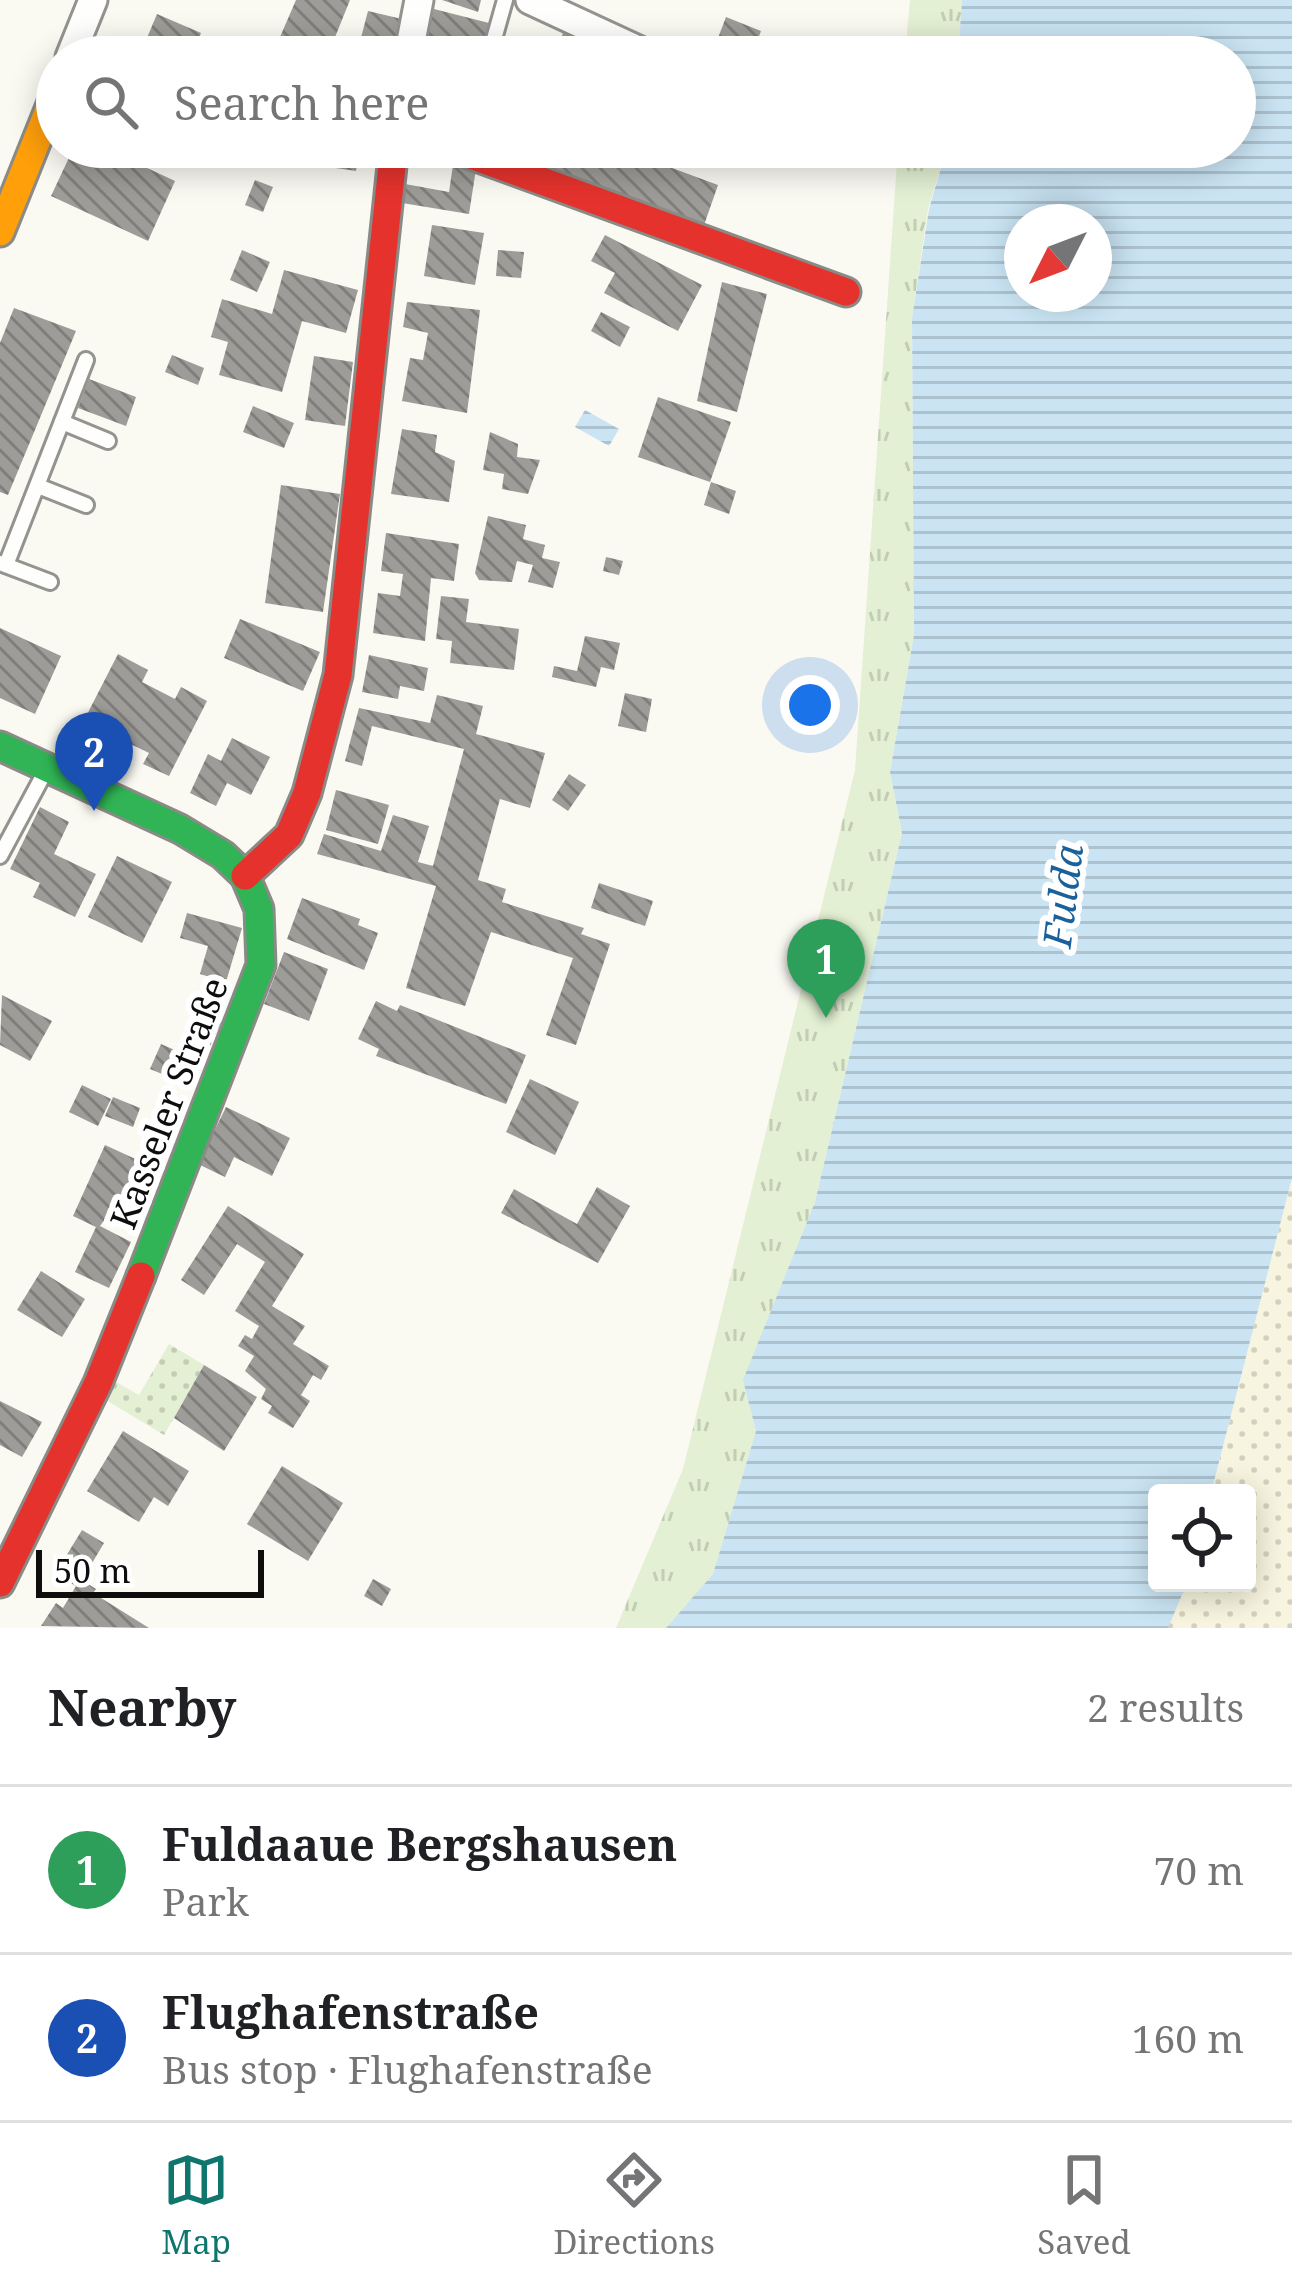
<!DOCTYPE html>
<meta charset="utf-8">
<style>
:root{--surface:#fff;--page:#f2f2f2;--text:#202124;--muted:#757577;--line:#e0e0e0;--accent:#0f766e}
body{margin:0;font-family:"Noto Serif",serif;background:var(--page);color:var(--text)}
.controls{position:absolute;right:36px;bottom:36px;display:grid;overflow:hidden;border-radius:12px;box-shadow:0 6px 30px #0003}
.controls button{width:108px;height:108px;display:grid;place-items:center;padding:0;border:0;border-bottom:3px solid var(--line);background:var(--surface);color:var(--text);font:60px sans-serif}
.compass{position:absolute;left:1004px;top:204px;width:108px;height:108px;border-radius:50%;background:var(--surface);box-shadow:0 6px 30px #0003;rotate:228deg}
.scale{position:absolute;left:36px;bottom:30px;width:228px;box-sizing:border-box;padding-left:12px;border:6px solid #0d0d0d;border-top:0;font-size:33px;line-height:42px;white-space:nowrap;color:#0d0d0d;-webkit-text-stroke:9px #fff;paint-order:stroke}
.you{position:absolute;left:810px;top:705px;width:42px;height:42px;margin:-30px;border:9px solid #fff;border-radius:50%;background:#1a73e8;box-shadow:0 0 0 18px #1a73e833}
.badge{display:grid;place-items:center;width:78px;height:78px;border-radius:50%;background:var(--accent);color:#fff;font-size:39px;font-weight:700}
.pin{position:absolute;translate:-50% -99px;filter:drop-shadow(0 3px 6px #0008)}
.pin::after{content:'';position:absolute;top:63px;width:42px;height:36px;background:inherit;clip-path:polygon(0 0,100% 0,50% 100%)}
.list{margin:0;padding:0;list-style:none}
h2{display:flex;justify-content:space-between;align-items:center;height:156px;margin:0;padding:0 48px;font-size:51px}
h2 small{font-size:39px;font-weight:400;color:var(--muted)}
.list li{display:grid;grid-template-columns:78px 1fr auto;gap:36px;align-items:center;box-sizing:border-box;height:168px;padding:0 48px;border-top:3px solid var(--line)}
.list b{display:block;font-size:45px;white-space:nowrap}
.list p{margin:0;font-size:39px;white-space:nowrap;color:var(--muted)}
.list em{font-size:39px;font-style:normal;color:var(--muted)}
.icon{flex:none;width:66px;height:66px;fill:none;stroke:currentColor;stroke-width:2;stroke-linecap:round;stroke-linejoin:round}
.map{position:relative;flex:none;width:1292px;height:1628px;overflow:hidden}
.search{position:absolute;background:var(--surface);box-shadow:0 6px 30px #0003;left:36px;right:36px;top:36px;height:132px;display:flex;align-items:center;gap:30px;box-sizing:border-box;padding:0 42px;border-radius:66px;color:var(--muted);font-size:45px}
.sheet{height:492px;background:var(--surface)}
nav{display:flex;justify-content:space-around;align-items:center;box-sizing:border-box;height:168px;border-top:3px solid var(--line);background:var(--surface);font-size:33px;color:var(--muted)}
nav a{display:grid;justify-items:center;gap:6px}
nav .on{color:var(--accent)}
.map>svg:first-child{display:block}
</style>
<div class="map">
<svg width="1292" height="1628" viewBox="0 0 1292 1628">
<defs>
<pattern id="farmland-dots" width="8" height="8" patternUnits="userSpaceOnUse" patternTransform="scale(3)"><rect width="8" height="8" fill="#f7f5df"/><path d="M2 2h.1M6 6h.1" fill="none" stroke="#d3d1be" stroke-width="1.8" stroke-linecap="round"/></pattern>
<pattern id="grass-tufts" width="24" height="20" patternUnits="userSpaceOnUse" patternTransform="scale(3)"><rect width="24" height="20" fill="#e3f0d3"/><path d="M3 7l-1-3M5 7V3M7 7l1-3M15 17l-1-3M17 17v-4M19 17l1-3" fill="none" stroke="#c2cdb4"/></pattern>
<pattern id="garden-dots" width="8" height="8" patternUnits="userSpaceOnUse" patternTransform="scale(3)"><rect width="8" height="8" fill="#e3f0d3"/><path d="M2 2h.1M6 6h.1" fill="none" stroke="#c2cdb4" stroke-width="1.8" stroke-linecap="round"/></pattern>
<pattern id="water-rules" width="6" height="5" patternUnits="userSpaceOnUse" patternTransform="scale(3)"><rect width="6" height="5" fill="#cae4f3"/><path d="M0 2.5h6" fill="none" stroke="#acc2cf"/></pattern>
<pattern id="building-back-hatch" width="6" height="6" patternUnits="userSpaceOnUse" patternTransform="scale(3)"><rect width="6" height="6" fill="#9e9c98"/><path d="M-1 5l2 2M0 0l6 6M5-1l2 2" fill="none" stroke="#7f7e7a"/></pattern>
</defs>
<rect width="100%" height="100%" fill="#faf9f2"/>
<path fill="url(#farmland-dots)" d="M1292,1178V1628H1166L1185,1583H1247V1493H1211Z"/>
<g fill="url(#grass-tufts)">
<path d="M910,0H962L958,57H905Z"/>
<path d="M898,147H947L928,209L912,318L914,635L890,772L902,833L815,1202L744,1380L756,1431L713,1575L666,1628H616L683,1469L855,770Z"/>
</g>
<path fill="url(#garden-dots)" d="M169,1344L204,1365L164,1435L106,1400L116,1382L139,1395Z"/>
<g fill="url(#water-rules)" fill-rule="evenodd">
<path d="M962,0H1292V1178L1211,1493H1157V1583H1187L1168,1628H666L713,1574L756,1431L743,1380L815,1202L902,833L890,772L914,635L912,318L929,209L947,147H1235V57H958ZM1022,222H1094V294H1022Z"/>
<path d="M585,410L619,429L609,446L575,427Z"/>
</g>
<g fill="url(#building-back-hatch)">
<path d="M296,0H350L327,57H260L263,40L280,37Z"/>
<path d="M442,0H481L478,12Z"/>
<path d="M434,9L489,23L480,57L422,53Z"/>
<path d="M368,11L406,20L397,57L357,53Z"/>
<path d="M157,14L201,33L191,57H139Z"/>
<path d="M726,17L761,31L751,57L713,51Z"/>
<path d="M566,26L621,50L618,57H553Z"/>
<path d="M518,38L550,50L547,57H499L504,42L515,47Z"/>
<path d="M74,147H102L175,181L148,241L51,196Z"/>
<path d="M248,147H360L356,171L247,155Z"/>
<path d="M532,147H670L664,165L718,185L703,228L551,172L557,157Z"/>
<path d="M722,147H756L750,160Z"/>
<path d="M453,165L476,169L469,214L402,203L405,184L449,192Z"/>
<path d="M255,180L273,187L263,212L245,205Z"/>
<path d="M432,225L484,233L475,285L424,276Z"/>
<path d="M605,235L702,285L678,331L604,293L615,273L591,261Z"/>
<path d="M242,250L270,262L257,292L230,280Z"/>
<path d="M498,250L524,252L521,278L496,276Z"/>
<path d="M284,270L358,290L346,333L302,321L282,392L219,375L228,342L211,337L222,299L272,314Z"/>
<path d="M722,282L767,294L737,412L697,401Z"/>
<path d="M407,302L480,310L467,413L402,401L410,358L423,360L428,333L403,327Z"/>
<path d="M14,308L76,331L8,495L0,492V343Z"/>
<path d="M601,312L630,327L620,347L591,331Z"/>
<path d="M172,355L204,368L198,385L165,372Z"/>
<path d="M314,356L353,362L345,426L305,420Z"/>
<path d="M89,379L136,397L126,426L78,408Z"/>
<path d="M658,397L731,422L710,482L638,457Z"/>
<path d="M253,406L294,423L284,448L243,432Z"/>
<path d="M402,429L437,435L435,452L455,461L449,502L391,494Z"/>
<path d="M490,432L518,444L517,457L540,460L528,494L502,489L504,474L483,470Z"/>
<path d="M711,482L736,491L729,514L704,505Z"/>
<path d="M281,485L340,494L323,612L265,603Z"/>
<path d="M488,516L526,525L523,539L545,545L542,558L560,562L553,588L528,582L533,565L517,561L512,582L479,580L475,573Z"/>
<path d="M386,533L459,544L454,581L431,578L425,641L373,633L378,593L400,596L403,574L381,571Z"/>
<path d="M606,557L623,561L619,575L603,571Z"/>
<path d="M441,596L469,599L466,622L519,629L514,670L450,663L452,641L436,639Z"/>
<path d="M240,619L320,652L303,691L224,658Z"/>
<path d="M0,628L61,656L35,714L0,698Z"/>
<path d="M585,636L620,643L614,670L601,667L596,687L552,677L554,666L577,671Z"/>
<path d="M118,654L148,670L142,682L175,699L181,687L207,701L169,776L143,764L149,753L106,732L101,741L79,730Z"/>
<path d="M369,655L428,668L424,691L400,686L398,699L362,692Z"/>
<path d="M625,693L652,699L646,732L618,726Z"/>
<path d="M437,695L483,706L476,734L545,753L530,808L500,799L478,880L506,889L502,902L584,928L581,934L610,944L576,1045L546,1035L573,958L491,932L465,1006L406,988L436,886L317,854L324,834L381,851L393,815L429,826L418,862L433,866L464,749L372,726L362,766L345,761L359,708L430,723Z"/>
<path d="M232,738L270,757L251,795L227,783L216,806L190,793L208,754L221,761Z"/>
<path d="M569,774L586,785L568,811L552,800Z"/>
<path d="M336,790L389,805L378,844L326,830Z"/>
<path d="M40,807L69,822L54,854L96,874L75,917L33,897L40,883L10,869Z"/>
<path d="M117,856L172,882L142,943L88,917Z"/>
<path d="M599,883L653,901L645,926L591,908Z"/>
<path d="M302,898L360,919L358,925L378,933L364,970L287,939Z"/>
<path d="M187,913L242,928L226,982L200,974L208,946L180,938Z"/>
<path d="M284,952L328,969L309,1021L264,1004Z"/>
<path d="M2,995L52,1021L30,1061L0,1045Z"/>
<path d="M376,1001L397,1011L400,1005L526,1055L506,1104L376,1056L379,1049L358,1039Z"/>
<path d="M195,1011L221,1023L191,1086L150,1069L161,1044L177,1051Z"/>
<path d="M530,1079L579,1102L555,1155L506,1132Z"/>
<path d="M82,1085L111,1099L98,1126L69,1112Z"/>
<path d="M113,1097L140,1108L133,1127L105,1116Z"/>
<path d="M226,1107L290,1138L272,1176L234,1157L225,1177L198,1164Z"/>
<path d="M105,1145L142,1162L121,1207L115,1205L100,1226L131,1242L109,1288L75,1272L96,1227L73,1216Z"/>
<path d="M597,1187L630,1206L598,1263L501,1213L514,1189L577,1224Z"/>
<path d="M228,1206L304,1254L272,1306L305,1326L293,1344L329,1366L321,1380L313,1375L301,1395L310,1401L293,1428L268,1413L272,1406L261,1399L266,1389L245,1371L254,1356L238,1346L245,1335L252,1339L259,1326L235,1311L265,1262L237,1244L204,1295L181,1280Z"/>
<path d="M41,1271L85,1299L62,1337L17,1310Z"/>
<path d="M204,1365L257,1397L224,1451L174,1418Z"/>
<path d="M0,1401L42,1422L22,1457L0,1445Z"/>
<path d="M123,1431L189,1471L168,1506L154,1497L139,1522L87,1491Z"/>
<path d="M282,1466L343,1503L308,1561L247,1524Z"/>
<path d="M82,1530L104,1543L82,1580L96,1589L93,1593L149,1628L41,1626L56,1603L63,1608L76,1586L55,1574Z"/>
<path d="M373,1579L391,1589L382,1606L364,1596Z"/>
</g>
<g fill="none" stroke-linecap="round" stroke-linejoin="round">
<g stroke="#949390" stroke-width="20">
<g id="lane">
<path d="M489,57L505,0"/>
<path d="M62,422L108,441"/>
<path d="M38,486L86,505"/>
<path d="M0,563L50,582"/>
<path d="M6,565L86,360"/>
<path d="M0,856L45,772"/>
</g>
</g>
<g stroke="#949390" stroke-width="33">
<g id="street">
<path d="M530,0L653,57"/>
<path d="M70,57L93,0"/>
<path d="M408,57L419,0"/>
</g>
</g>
<g stroke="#8a8a87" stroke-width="33">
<path id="fast" d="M0,746L180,829L223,855L245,876L259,909L261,965L141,1276"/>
</g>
<g stroke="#8a8a87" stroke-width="33">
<path id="slow" d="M0,232L57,90"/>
</g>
<g stroke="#8a8a87" stroke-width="33">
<g id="jam">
<path d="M449,147L846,292"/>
<path d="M245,876L289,835L307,793L338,675L394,147"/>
<path d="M0,1583L98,1383L141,1276"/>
</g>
</g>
<use href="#lane" stroke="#fefefd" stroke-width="14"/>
<use href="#street" stroke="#fefefd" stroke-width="27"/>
<use href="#fast" stroke="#30b455" stroke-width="27"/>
<use href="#slow" stroke="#ff9f0a" stroke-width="27"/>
<use href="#jam" stroke="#e5322d" stroke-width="27"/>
</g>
<g text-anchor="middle" stroke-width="12" stroke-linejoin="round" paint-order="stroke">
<g font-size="36" fill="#0d0d0d" stroke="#fff">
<text transform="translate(169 1103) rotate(-69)" y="13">Kasseler Straße</text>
</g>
<g font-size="39" font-style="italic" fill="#1a619c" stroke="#fff">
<text transform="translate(1063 896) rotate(-83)" y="14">Fulda</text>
</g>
</g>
</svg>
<div class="controls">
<button><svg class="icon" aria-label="locate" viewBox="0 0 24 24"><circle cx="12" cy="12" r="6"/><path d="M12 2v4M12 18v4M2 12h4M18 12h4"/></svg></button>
</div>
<svg class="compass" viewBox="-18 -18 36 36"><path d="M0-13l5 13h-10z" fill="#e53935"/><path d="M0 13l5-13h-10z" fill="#757577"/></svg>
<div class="scale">50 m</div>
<div class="you"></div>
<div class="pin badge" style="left:826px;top:1018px;background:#2e9e5b">1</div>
<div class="pin badge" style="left:94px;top:811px;background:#1a4fb4">2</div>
<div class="search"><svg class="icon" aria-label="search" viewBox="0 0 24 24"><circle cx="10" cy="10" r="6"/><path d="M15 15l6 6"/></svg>Search here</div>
</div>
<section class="sheet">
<h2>Nearby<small>2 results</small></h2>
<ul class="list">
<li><span class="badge" style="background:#2e9e5b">1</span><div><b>Fuldaaue Bergshausen</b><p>Park</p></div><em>70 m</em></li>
<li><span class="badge" style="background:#1a4fb4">2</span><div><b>Flughafenstraße</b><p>Bus stop · Flughafenstraße</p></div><em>160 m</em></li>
</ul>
</section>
<nav>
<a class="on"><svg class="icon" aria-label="map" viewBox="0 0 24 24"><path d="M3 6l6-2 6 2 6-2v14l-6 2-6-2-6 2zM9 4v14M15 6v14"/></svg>Map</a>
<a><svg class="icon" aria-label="directions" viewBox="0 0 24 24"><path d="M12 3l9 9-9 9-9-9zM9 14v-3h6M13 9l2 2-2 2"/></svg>Directions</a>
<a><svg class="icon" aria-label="saved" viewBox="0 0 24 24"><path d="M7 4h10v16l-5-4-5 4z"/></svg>Saved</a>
</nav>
